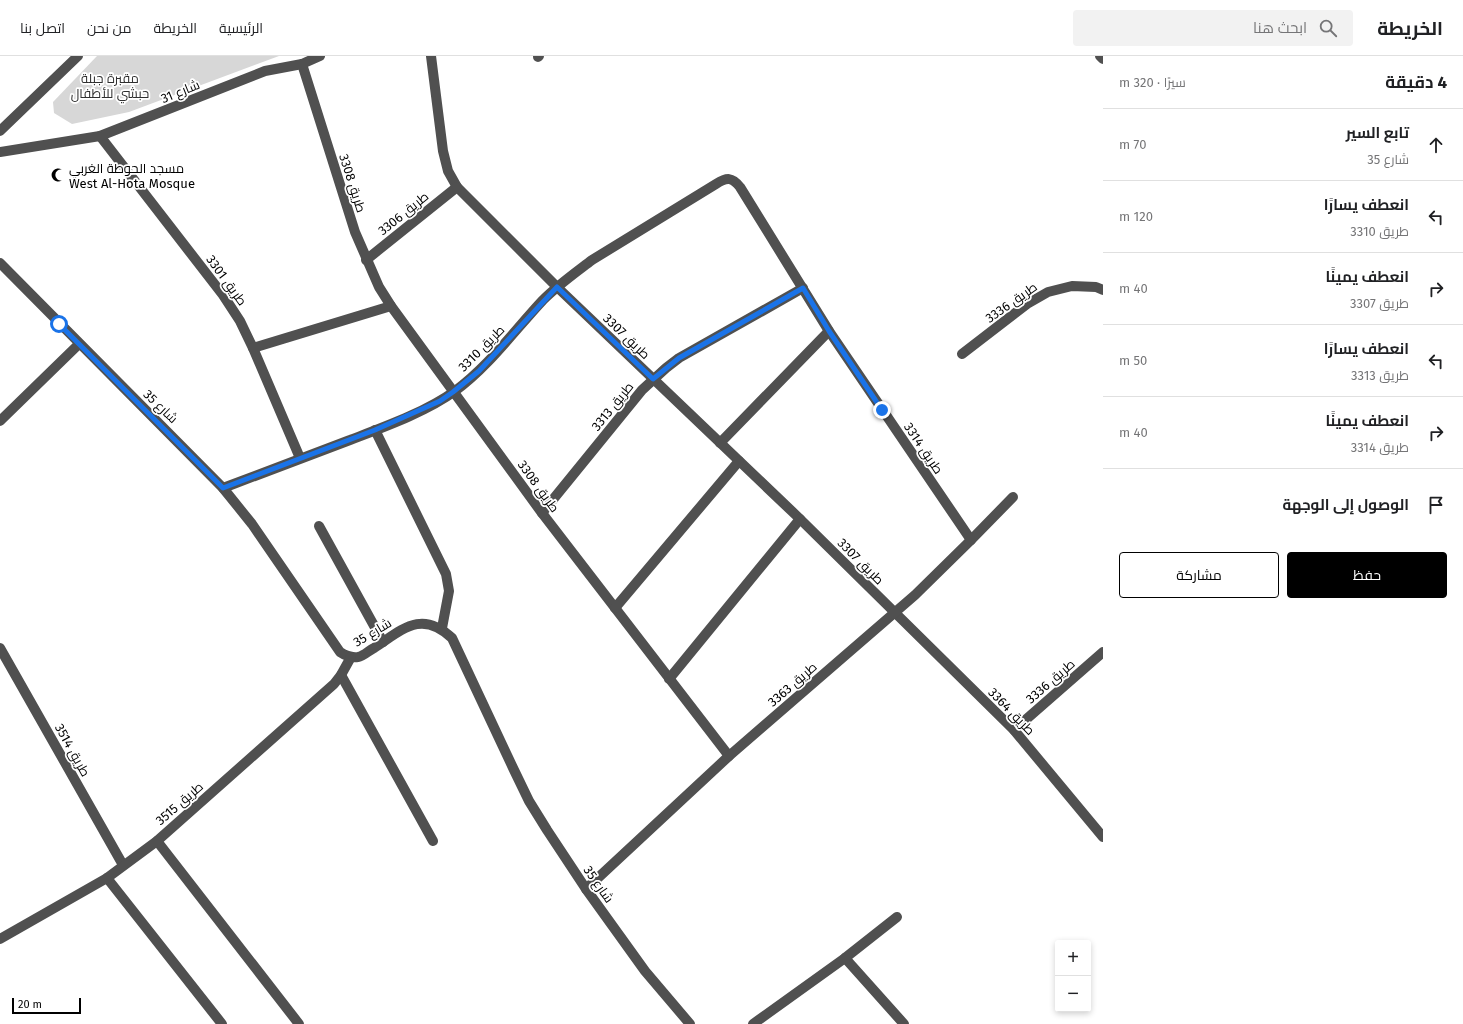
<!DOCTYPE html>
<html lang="ar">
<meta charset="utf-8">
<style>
:root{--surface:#fff;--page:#f2f2f2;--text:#202124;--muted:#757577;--line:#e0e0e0;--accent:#000}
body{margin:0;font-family:"Fira Sans",Cairo,sans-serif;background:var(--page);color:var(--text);direction:rtl}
.controls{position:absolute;right:12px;bottom:12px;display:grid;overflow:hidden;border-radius:4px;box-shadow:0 2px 6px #0003}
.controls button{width:36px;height:36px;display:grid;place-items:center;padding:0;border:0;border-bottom:1px solid var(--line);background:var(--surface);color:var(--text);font:20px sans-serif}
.scale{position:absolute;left:12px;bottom:10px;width:69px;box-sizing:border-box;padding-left:4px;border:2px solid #000;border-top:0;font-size:11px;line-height:14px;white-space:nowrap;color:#000;-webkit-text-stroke:3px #fff;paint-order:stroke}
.stop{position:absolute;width:12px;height:12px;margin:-9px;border:3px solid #1a73e8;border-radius:50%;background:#fff}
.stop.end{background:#1a73e8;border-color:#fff;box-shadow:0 1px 4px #0008}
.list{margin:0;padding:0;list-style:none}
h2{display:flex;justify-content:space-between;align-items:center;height:52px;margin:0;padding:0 16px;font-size:17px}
h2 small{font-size:13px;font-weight:400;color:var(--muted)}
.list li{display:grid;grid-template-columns:26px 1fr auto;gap:12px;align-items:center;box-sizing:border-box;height:72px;padding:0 16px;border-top:1px solid var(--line)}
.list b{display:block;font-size:15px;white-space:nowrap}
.list p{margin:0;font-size:13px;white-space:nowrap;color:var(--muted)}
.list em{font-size:13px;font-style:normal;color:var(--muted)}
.actions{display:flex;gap:8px;padding:12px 16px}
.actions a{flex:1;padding:9px 0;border:1px solid var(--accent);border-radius:4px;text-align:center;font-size:14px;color:var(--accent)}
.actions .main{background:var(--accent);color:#fff}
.icon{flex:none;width:22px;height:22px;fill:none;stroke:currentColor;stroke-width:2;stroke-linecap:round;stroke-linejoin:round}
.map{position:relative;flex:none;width:1103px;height:968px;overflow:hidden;direction:ltr}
header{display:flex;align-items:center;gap:24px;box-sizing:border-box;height:56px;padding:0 20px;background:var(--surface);border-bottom:1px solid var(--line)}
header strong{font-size:19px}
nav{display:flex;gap:22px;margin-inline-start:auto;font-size:14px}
.search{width:280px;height:36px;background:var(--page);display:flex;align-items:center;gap:10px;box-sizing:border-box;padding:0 14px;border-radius:4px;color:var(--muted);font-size:15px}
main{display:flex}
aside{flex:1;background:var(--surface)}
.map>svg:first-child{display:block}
</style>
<header>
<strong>الخريطة</strong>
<div class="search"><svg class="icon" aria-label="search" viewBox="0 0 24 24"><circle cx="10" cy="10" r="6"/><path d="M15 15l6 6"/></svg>ابحث هنا</div>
<nav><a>الرئيسية</a><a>الخريطة</a><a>من نحن</a><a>اتصل بنا</a></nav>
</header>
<main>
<aside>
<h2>4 دقيقة<small>سيرًا · 320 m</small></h2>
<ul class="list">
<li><svg class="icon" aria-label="ahead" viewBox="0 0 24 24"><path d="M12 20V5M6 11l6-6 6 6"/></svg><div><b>تابع السير</b><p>شارع 35</p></div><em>70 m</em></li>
<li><svg class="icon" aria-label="left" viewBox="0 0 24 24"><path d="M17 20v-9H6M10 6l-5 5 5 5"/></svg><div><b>انعطف يسارًا</b><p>طريق 3310</p></div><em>120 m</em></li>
<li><svg class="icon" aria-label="right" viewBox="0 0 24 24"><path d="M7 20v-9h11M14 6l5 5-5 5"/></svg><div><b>انعطف يمينًا</b><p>طريق 3307</p></div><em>40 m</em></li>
<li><svg class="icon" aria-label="left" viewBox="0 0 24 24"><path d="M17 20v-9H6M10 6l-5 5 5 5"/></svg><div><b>انعطف يسارًا</b><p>طريق 3313</p></div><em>50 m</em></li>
<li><svg class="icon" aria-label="right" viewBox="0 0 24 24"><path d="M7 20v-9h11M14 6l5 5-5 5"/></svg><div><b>انعطف يمينًا</b><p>طريق 3314</p></div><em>40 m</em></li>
<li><svg class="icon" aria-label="arrive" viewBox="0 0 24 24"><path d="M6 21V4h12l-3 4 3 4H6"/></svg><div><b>الوصول إلى الوجهة</b></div></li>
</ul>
<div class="actions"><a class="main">حفظ</a><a>مشاركة</a></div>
</aside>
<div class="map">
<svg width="1103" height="968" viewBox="0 0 1103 968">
<rect width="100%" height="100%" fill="#fff"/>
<path fill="#d7d7d7" d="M97,0H279L129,56L72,68L54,57L53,46Z"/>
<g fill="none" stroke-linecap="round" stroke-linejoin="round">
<g stroke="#505050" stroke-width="10">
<path d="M431,0L443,95L448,115L457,131L557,231L800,463L1014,674L1103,781"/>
<path d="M1100,0L1103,3"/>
<path d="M538,1L539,0"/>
<path d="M302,8L355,176L379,231L391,250L542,457L729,700"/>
<path d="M0,75L78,0"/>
<path d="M100,80L223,239L240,265L253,292L300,402"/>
<path d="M0,96L100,80L265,15L302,8L320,0"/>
<path d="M366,204L457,131"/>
<path d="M0,207L223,432L252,468L340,596C346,600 351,602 358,601C364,600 368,595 374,592C402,574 421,553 452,582L514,714L529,745L547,774L586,833L645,915L690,968"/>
<path d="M253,292L391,250"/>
<path d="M962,298L1027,248L1048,236L1072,230L1096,231L1103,234"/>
<path d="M0,365L79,288"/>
<path d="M375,374L446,518L449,535L442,572"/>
<path d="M720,387L829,275"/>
<path d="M223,432C266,416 308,400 350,384C384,371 426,356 455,335C489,310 514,275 543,244C558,229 575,217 592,204L716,128C727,121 732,121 740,131L829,275L971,484"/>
<path d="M542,457L642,334L666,312L679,302L803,232"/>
<path d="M319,470L383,586"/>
<path d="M615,552L739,405"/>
<path d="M0,592L123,809"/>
<path d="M341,619L433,785"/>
<path d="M669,623L800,463"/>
<path d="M1014,674L1103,596"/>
<path d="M157,785L299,968"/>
<path d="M107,822L222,968"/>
<path d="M586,833L729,700L915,539L971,484L1013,441"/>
<path d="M0,883L107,822L157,785L334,628L341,619L351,601"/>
<path d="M845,902L904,968"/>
<path d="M753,968L845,902L897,861"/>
</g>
</g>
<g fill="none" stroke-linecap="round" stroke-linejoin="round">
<path stroke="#1a73e8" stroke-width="5" d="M59,268L223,432L375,374L440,345L453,336L479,315L557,231L653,323L679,302L803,232L829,275L882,354"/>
</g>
<defs>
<g id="mosque-bare" transform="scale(1.08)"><path d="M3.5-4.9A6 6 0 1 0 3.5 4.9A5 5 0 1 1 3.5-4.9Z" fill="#000" stroke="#fff" stroke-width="2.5" paint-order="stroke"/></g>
</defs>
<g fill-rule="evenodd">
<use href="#mosque-bare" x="58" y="119"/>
</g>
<g text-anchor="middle" stroke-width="3.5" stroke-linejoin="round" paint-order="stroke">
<g font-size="13" fill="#2e2e2e" stroke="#fff">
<text x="110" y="27">مقبرة جبلة<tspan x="110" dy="15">حبشي للأطفال</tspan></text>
</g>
<g font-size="13" fill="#000" stroke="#fff">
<text transform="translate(180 35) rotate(-22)" y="5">شارع 31</text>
<text transform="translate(353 127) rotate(72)" y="5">طريق 3308</text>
<text transform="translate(403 157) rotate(-39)" y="5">طريق 3306</text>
<text transform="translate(227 224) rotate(54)" y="5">طريق 3301</text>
<text transform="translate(1011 246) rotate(-35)" y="5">طريق 3336</text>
<text transform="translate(627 280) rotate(44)" y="5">طريق 3307</text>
<text transform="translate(481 292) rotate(-45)" y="5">طريق 3310</text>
<text transform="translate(161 350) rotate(44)" y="5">شارع 35</text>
<text transform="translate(612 350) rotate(-51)" y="5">طريق 3313</text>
<text transform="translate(924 392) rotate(56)" y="5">طريق 3314</text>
<text transform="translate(539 430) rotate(54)" y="5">طريق 3308</text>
<text transform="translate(861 505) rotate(45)" y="5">طريق 3307</text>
<text transform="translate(372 576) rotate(-31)" y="5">شارع 35</text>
<text transform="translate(1050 625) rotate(-41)" y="5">طريق 3336</text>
<text transform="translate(792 628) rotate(-41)" y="5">طريق 3363</text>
<text transform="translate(1012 655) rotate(46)" y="5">طريق 3364</text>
<text transform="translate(73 694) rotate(61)" y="5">طريق 3514</text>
<text transform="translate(179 747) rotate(-41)" y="5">طريق 3515</text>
<text transform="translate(599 828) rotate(55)" y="5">شارع 35</text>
</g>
<g font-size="13" fill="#000" stroke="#fff" text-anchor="start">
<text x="69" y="117">مسجد الحوطة الغربي<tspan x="69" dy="15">West Al-Hota Mosque</tspan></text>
</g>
</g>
</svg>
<div class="controls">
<button>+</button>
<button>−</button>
</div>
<div class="scale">20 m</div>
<div class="stop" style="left:59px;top:268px"></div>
<div class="stop end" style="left:882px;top:354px"></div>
</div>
</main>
